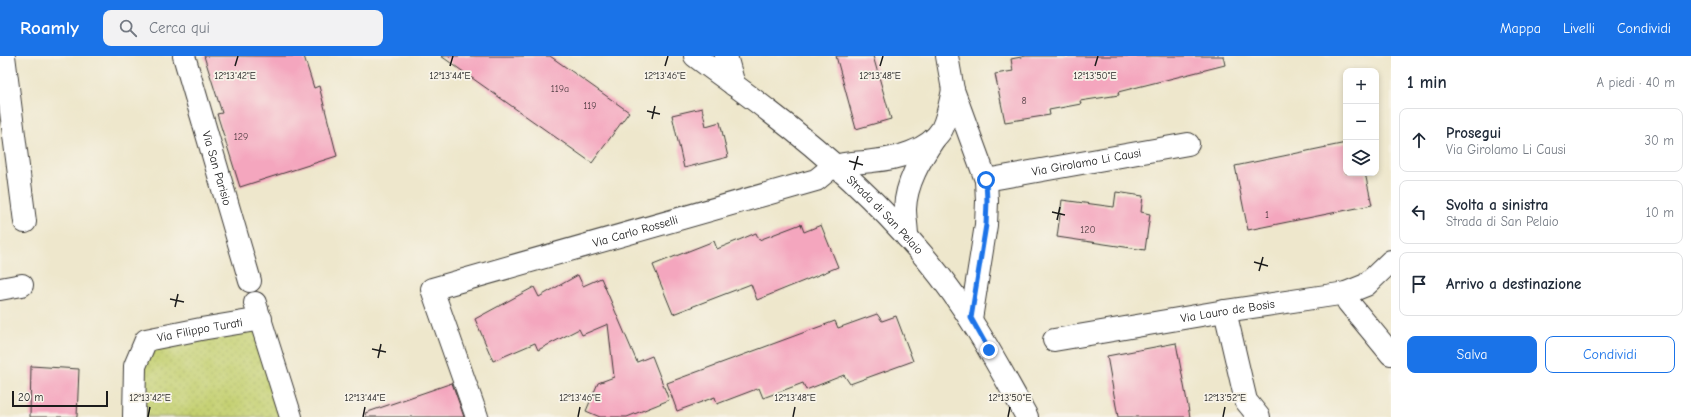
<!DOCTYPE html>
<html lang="it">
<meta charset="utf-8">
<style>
:root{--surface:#fff;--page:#f2f2f3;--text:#1f2937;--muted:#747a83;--line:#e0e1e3;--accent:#1a73e8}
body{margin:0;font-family:"Comic Neue",sans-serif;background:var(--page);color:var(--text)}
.controls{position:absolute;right:12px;top:12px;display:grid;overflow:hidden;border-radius:8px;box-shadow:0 2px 6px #0003}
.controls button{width:36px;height:36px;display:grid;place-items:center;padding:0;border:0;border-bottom:1px solid var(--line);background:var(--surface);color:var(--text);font:20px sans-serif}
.scale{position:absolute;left:12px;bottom:10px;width:96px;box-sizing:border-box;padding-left:4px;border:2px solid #1c1c1c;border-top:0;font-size:11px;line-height:14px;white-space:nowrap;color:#1c1c1c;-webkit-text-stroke:3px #f7f3e8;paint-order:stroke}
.stop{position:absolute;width:12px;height:12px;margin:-9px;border:3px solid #1a73e8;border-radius:50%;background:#fff}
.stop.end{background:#1a73e8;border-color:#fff;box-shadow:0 1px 4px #0008}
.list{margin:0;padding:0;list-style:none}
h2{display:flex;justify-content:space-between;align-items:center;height:52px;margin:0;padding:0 16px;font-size:17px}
h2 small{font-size:13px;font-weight:400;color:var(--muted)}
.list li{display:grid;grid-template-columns:26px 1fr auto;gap:12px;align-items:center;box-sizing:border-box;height:64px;margin:0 8px 8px;padding:0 8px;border:1px solid var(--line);border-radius:8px}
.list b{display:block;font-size:15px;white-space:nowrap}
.list p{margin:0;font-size:13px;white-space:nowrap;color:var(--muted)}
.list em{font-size:13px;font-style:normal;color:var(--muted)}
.actions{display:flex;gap:8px;padding:12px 16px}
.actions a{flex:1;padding:9px 0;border:1px solid var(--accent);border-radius:8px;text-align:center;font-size:14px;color:var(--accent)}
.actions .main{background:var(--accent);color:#fff}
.icon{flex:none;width:22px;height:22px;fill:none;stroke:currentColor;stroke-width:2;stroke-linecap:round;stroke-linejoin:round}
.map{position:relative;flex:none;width:1391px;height:361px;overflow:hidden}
header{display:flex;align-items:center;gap:24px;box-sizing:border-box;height:56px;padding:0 20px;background:var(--accent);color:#fff}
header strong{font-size:19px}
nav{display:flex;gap:22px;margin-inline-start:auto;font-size:14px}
.search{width:280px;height:36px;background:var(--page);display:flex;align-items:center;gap:10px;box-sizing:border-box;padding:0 14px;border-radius:8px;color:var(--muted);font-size:15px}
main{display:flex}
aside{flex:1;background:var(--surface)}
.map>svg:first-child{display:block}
</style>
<header>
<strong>Roamly</strong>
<div class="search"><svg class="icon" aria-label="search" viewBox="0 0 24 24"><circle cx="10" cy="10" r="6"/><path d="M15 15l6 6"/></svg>Cerca qui</div>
<nav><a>Mappa</a><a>Livelli</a><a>Condividi</a></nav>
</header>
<main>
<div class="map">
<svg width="1391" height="361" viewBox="0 0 1391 361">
<defs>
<pattern id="park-dots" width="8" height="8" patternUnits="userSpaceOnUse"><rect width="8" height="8" fill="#c4d071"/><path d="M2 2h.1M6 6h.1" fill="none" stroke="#a8b261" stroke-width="1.8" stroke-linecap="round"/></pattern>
</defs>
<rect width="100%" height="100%" fill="#f7f3e8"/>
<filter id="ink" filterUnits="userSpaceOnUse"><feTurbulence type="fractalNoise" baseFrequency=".025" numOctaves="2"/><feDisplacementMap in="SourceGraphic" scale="8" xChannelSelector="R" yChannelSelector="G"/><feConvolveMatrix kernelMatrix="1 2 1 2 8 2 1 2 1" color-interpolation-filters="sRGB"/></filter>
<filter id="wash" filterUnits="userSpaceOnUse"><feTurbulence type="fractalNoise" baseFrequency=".012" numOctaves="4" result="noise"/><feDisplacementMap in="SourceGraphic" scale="16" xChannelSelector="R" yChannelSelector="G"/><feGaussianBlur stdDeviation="0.9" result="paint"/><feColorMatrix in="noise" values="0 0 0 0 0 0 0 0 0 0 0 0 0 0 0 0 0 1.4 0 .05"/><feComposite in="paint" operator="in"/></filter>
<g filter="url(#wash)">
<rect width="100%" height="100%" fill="#eee7cc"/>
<path fill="url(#park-dots)" stroke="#707646" d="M261,263L291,361H134L146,284Z"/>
<g id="blocks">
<g fill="#f4a6be">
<path d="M204,0H304L314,32L319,30L337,100L240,131L217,58L222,57Z"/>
<path d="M441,0H550L629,56L592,107Z"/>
<path d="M836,0H873L891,63L856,73Z"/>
<path d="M1026,0H1223L1225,9L1118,36L1119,39L1080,45L1081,48L1049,54L1050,59L1005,66L995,18L1013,15L1011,3Z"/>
<path d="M702,52L706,70L720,66L728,101L684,112L672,59Z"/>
<path d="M1346,87V117H1365L1372,149L1248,174L1235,110Z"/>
<path d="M1116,136L1143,140L1141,156L1150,158L1145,194L1057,181L1062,144L1114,151Z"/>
<path d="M801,168L804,176L821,169L838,211L757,244L751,228L673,258L653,209L714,185L717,193L756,177L759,184Z"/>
<path d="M578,219L583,230L601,222L637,306L652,300L669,344L627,361H600L586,355L598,327L614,321L608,268L582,279L579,273L538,294L535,287L493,305L475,263L534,231L539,241Z"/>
<path d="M877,258L882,265L896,260L913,305L850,328L844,319L806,334L803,327L763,342L759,332L717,348L715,341L677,355L667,327L835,265L838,272Z"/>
<path d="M1176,287L1190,361H1118L1107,300Z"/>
<path d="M31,310L79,313L77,361H30Z"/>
<path d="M452,327L464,361H366L365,357Z"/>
</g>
</g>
</g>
<g filter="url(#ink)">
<use href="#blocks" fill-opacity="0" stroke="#3c3a36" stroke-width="1"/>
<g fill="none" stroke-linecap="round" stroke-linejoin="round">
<g stroke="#3c3a36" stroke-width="24">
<g id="minor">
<path d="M4,0L25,166"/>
<path id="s1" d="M184,0L250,225"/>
<path d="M726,0L734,29"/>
<path d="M947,0L953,34L986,124L987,145L986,169L971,263"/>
<path id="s2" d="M986,124L1188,88"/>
<path d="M907,181C907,172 905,162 905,153C906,127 920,104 934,83"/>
<path d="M0,233L22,229"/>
<path d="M1346,237L1348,246L1391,298"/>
<path d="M255,247L291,361"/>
<path d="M1225,255L1246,345L1259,361"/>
<path id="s3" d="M1054,284L1225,255L1346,237L1366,229L1391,205"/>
<path id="s4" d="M134,361L135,310L146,284L201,273L261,263"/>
<path id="s5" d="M477,361L432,233L816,124C822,120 829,112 836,110C845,106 862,107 872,105C895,103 929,95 942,73C948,61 950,47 953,34"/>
</g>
</g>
<g stroke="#3c3a36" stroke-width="24">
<g id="major">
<path id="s6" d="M695,0C720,19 746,37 770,56C828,100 882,150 928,205C968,253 997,307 1027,361"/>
</g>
</g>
<use href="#minor" stroke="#fff" stroke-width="22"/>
<use href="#major" stroke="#fff" stroke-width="22"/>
</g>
</g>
<g fill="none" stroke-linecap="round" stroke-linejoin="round" filter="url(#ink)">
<path stroke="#1a73e8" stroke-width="5" d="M986,124L987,145L986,169L971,262L989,294"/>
</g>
<path fill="none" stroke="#1c1c1c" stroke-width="1.5" d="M235,10L238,0M450,10L453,0M665,10L668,0M880,10L883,0M1095,10L1098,0M647,55L660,58M652,63L655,50M849,105L863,109M854,114L858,100M1052,156L1065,159M1057,164L1060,151M1254,206L1268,210M1259,215L1263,201M170,243L184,246M175,251L178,238M372,293L386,296M378,302L381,288M148,361L150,351M363,361L365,351M578,361L580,351M793,361L795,351M1008,361L1010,351M1223,361L1225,351"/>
<g text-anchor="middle" stroke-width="3.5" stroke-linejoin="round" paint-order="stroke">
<g font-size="10" fill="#523e44">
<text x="560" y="36">119a</text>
<text x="1024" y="48">8</text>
<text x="590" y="53">119</text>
<text x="241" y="84">129</text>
<text x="1267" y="162">1</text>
<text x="1088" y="177">120</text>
</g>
<g font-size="12" fill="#1c1c1c" stroke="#f7f3e8">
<text dy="4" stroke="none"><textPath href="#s2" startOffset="102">Via Girolamo Li Causi</textPath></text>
<text dy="4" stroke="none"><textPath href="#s1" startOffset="117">Via San Parisio</textPath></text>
<text dy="4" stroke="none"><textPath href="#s6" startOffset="248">Strada di San Pelaio</textPath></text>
<text dy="4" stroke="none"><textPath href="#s5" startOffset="347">Via Carlo Rosselli</textPath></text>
<text dy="4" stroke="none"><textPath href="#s3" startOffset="176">Via Lauro de Bosis</textPath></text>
<text dy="4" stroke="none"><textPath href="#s4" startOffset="134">Via Filippo Turati</textPath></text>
</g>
</g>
<g font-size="10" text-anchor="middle" fill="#1c1c1c" stroke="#f7f3e8" stroke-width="3.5" stroke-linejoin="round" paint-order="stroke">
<text x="235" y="23">12°13'42"E</text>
<text x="450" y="23">12°13'44"E</text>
<text x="665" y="23">12°13'46"E</text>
<text x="880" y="23">12°13'48"E</text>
<text x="1095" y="23">12°13'50"E</text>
<text x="150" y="345">12°13'42"E</text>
<text x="365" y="345">12°13'44"E</text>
<text x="580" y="345">12°13'46"E</text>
<text x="795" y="345">12°13'48"E</text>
<text x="1010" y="345">12°13'50"E</text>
<text x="1225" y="345">12°13'52"E</text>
</g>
</svg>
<div class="controls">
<button>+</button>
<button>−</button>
<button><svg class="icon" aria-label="layers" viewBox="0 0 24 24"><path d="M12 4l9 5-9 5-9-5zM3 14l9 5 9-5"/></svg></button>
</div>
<div class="scale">20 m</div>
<div class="stop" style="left:986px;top:124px"></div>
<div class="stop end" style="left:989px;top:294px"></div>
</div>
<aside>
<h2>1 min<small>A piedi · 40 m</small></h2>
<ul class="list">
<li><svg class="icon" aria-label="ahead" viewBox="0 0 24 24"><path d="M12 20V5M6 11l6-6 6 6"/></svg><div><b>Prosegui</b><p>Via Girolamo Li Causi</p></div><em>30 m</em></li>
<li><svg class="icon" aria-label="left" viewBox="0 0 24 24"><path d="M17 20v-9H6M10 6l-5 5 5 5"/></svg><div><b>Svolta a sinistra</b><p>Strada di San Pelaio</p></div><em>10 m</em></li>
<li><svg class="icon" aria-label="arrive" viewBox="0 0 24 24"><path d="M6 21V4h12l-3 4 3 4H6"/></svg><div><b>Arrivo a destinazione</b></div></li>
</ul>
<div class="actions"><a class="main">Salva</a><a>Condividi</a></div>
</aside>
</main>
